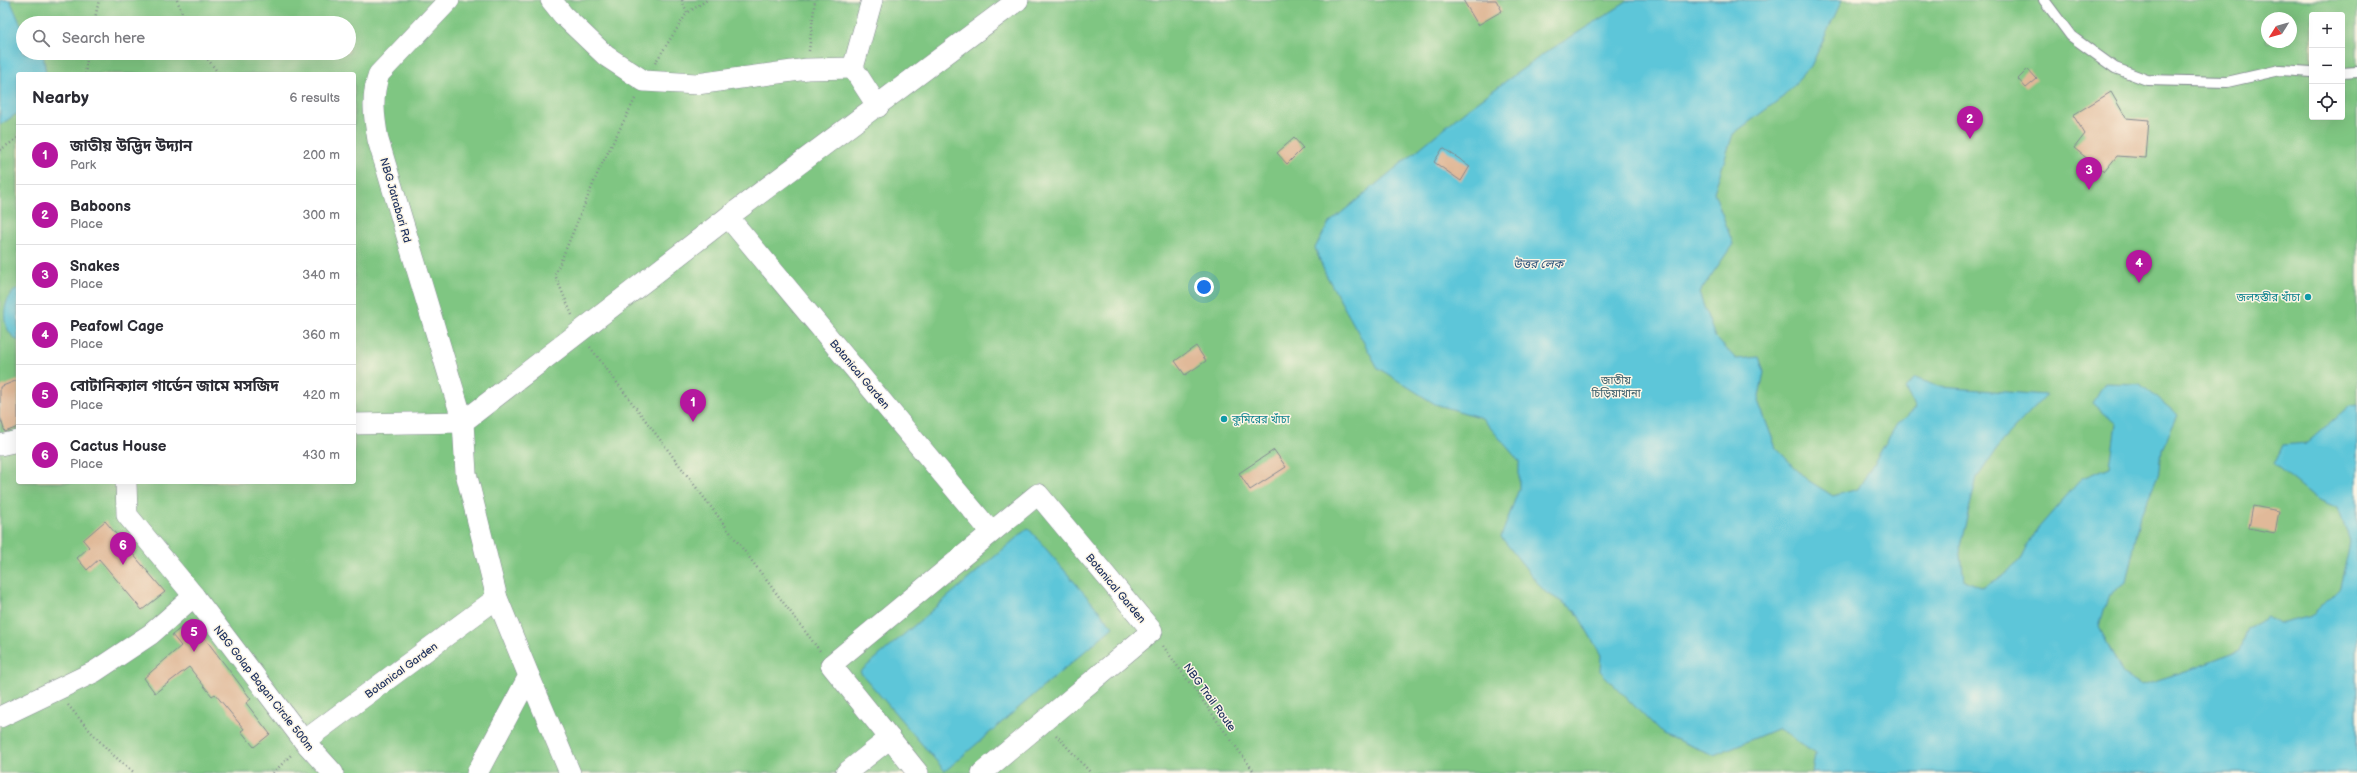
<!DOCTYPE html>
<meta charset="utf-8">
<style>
:root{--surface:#fff;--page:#f2f2f3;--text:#2b2b33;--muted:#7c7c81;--line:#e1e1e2;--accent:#b5179e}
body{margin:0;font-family:"Balsamiq Sans","Noto Sans Bengali",sans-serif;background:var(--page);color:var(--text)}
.controls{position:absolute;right:12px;top:12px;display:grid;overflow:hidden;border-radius:4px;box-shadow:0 4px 16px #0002}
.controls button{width:36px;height:36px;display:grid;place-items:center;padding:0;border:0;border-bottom:1px solid var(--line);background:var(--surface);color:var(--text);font:20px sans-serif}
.compass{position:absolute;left:2261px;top:12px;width:36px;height:36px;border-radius:50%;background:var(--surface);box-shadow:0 4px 16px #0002;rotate:233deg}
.you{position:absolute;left:1204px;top:287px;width:14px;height:14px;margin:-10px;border:3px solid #fff;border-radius:50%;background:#1a73e8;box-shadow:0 0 0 6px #1a73e833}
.badge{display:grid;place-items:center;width:26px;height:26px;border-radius:50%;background:var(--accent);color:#fff;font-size:13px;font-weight:700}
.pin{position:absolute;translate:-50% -33px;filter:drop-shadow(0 1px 2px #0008)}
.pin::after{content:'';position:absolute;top:21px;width:14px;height:12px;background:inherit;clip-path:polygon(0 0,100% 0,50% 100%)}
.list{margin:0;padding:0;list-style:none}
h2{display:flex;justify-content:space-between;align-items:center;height:52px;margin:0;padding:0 16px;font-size:17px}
h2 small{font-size:13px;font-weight:400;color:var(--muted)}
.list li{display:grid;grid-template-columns:26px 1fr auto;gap:12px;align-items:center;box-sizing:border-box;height:60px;padding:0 16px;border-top:1px solid var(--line)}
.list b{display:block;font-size:15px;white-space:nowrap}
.list p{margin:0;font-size:13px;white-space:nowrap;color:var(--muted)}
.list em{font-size:13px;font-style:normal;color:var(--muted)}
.icon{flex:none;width:22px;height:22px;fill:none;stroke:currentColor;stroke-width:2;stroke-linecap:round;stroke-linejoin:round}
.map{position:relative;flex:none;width:2357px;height:773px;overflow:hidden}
.search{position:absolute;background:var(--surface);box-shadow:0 4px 16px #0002;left:16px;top:16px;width:340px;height:44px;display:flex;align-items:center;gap:10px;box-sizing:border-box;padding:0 14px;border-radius:22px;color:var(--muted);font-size:15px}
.panel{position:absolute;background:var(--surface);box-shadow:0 4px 16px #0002;left:16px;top:72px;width:340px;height:412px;border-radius:4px}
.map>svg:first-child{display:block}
</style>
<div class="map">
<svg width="2357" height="773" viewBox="0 0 2357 773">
<rect width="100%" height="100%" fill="#fcf5e5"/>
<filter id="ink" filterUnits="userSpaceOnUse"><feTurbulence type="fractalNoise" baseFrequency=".025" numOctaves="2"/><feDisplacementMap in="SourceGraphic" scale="8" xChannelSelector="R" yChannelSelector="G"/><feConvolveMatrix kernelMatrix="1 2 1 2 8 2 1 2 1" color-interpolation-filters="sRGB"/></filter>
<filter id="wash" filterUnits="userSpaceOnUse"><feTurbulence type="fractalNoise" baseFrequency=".012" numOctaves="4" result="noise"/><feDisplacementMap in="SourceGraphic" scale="16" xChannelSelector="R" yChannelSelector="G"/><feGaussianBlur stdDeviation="0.9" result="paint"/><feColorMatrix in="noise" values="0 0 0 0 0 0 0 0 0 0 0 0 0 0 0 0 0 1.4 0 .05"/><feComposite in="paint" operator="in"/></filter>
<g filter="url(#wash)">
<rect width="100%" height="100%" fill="#ebe3c2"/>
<path fill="#7fc682" stroke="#4d7a70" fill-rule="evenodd" d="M0,0H2357V773H0ZM2312,15H2342V117H2312ZM2267,18H2291V42H2267ZM23,23H349V53H23ZM18,74H354V482H18Z"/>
<g fill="#5dc6d9" stroke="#3c7a9c">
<path d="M0,0H10L23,30V53H43L46,74H18V113L0,125Z"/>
<path d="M1630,0H1842L1811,66L1784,96L1733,134L1714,192L1733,244L1699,293L1715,337L1736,359L1759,357L1764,372L1758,401L1776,448L1806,479L1833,496L1858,489L1897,424L1916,408L1905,389L1915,378L1940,387L2046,395L2002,441L1977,478L1960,546L1964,580L1982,588L2001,577L2020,561L2034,533L2082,478L2110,467L2116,424L2093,403L2105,383L2140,384L2178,415L2162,449L2160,470L2141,515L2126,582L2108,597L2099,627L2123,674L2142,685L2192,669L2240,651L2248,628L2268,616L2279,624L2311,616L2340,587L2350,542L2338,508L2317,499L2274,464L2283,445L2307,443L2350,405L2357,404V773H1812L1815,754L1779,728L1714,755L1662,734L1600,671L1601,655L1575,610L1544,591L1501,537L1519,489V461L1482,418L1435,404L1378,368L1325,273L1315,248L1329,223L1466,110L1542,55Z"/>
<path d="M18,288V341C0,329 0,300 18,288Z"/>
<path d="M1028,528L1113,627L945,771L860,672Z"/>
</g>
<g id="blocks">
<g fill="#e0b999">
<path d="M1463,0H1496L1502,11L1478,25Z"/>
<path d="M2028,69L2037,79L2026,88L2018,79Z"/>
<path d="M2111,92L2126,118L2149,120L2146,158L2117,156L2104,172L2074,148L2085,134L2073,115Z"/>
<path d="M1294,138L1303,148L1287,164L1277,153Z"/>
<path d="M1443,148L1470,166L1461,181L1434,162Z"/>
<path d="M1196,346L1206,361L1185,375L1175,361Z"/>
<path d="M18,380V427L5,432L0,417V387Z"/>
<path d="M1274,450L1286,467L1250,490L1239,473Z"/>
<path d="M2253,506L2279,511L2275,533L2249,528Z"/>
<path d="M105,521L165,592L142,610L99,559L87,570L77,558L89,547L83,540Z"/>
<path d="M191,620L251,699L246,703L270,734L254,747L241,731L244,729L215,694L212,696L189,667L155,693L144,678L181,646L172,635Z"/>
</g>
</g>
</g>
<g filter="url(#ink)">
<use href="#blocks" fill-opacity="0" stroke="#838990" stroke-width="1"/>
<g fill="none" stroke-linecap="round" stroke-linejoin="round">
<g stroke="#838990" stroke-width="12">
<g id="lane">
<path d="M2044,0L2071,36L2115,68L2147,80L2227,82L2280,70L2312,72"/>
<path d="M2342,73L2357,72"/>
</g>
</g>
<g stroke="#838990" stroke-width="22">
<g id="street">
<path d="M449,0L379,74C371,97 374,117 378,140L463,422L466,473L497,598L529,676L477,773"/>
<path d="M551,0L563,15L606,56L644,81L697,84L807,69L853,68"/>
<path d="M872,0L853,68L878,107"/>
<path d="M728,217L991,532"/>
<path d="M463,422L728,217L1018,0"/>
<path d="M354,424L463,422"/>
<path d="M0,445L18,441"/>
<path d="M126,482L127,515L194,596L304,741L333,773"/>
<path d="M529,676L570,773"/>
<path d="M0,717L94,672L151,634L194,596"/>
<path d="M304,741L497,598"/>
<path d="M846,773L890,738"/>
<path d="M918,773L831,665L1038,494L1152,631L982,773"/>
</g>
</g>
<g stroke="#838990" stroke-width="2.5" stroke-dasharray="1 3" stroke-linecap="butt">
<path d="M177,0L186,23"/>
<path d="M682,0L687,13L707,0"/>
<path d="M94,23L99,0"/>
<path d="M809,51L815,0"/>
<path d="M203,53L219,74"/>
<path d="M655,63L687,13"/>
<path d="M85,74L88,53"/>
<path d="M0,150L18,138"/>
<path d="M572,315L555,275L599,170L636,97"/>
<path d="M590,347L820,651"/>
<path d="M1163,646L1255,773"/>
<path d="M68,705C89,730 109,754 135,773"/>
<path d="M1056,735L1091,773"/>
<path d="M273,773L291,755"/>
</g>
<use href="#lane" stroke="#fff" stroke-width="10"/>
<use href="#street" stroke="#fff" stroke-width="21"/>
</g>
</g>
<g fill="#0f9aa8" stroke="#fcf5e5" stroke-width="1.5">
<circle cx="2308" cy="297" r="4"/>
<circle cx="1224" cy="419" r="4"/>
</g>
<g text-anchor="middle" stroke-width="3" stroke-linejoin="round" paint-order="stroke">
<g font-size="11" fill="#1b2f5e" stroke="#fcf5e5">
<text transform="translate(396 200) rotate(74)" y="4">NBG Jatrabari Rd</text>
<text transform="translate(860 374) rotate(50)" y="4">Botanical Garden</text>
<text transform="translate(1116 588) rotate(50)" y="4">Botanical Garden</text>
<text transform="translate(401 670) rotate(-36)" y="4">Botanical Garden</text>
<text transform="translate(264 688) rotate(52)" y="4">NBG Golap Bagan Circle 500m</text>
<text transform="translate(1210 697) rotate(54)" y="4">NBG Trail Route</text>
</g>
<g font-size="11" fill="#0d838f" stroke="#fcf5e5" text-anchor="end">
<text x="2300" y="301">জলহস্তীর খাঁচা</text>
<text x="1232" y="423" text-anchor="start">কুমিরের খাঁচা</text>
</g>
<g font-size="11" fill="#395c69" stroke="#fcf5e5">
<text x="1616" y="384">জাতীয়<tspan x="1616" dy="13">চিড়িয়াখানা</tspan></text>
</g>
<g font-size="12" font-style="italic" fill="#2c557d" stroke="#fcf5e5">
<text x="1538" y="268">উত্তর লেক</text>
</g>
</g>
</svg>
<div class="controls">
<button>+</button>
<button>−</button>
<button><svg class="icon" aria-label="locate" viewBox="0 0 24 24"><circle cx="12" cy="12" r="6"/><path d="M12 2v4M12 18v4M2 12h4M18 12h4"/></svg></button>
</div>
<svg class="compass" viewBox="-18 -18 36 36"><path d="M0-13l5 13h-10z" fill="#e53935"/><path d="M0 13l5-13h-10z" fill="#7c7c81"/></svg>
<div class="you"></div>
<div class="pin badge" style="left:693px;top:422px">1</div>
<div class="pin badge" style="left:1970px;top:139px">2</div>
<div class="pin badge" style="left:2089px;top:190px">3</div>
<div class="pin badge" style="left:2139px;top:283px">4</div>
<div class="pin badge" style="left:194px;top:652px">5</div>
<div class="pin badge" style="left:123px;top:565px">6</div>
<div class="search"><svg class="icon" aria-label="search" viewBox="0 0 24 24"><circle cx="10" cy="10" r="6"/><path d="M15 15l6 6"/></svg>Search here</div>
<section class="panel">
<h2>Nearby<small>6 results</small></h2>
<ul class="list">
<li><span class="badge">1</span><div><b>জাতীয় উদ্ভিদ উদ্যান</b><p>Park</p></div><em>200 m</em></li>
<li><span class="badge">2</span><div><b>Baboons</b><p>Place</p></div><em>300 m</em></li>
<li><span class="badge">3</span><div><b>Snakes</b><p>Place</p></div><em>340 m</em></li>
<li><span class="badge">4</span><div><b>Peafowl Cage</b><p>Place</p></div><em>360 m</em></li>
<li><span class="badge">5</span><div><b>বোটানিক্যাল গার্ডেন জামে মসজিদ</b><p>Place</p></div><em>420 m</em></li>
<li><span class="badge">6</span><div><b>Cactus House</b><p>Place</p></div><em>430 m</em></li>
</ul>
</section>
</div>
